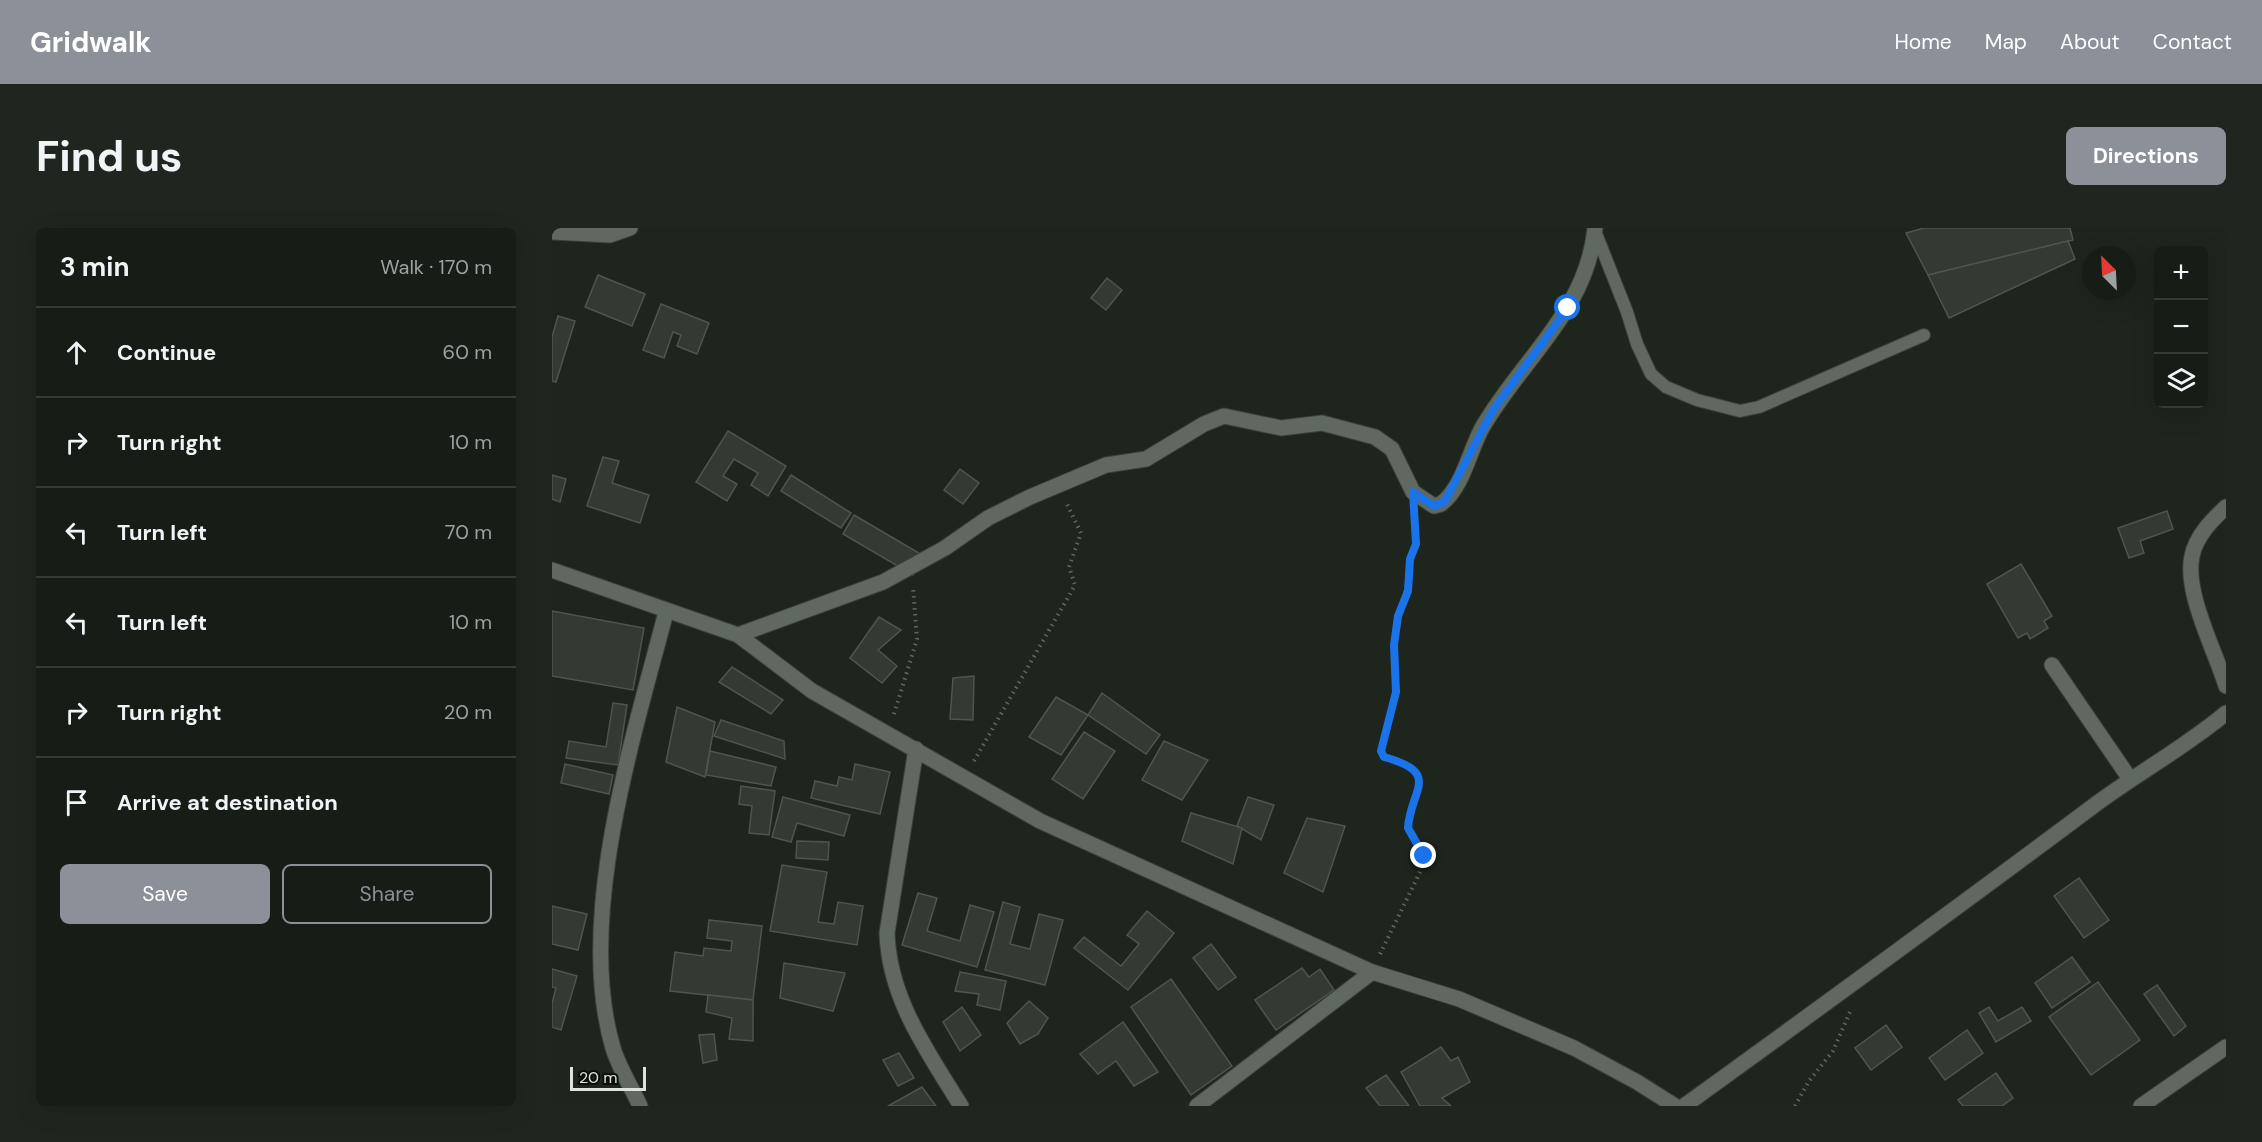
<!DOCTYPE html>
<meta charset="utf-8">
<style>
:root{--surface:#161c16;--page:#1f251f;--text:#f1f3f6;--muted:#9ea1a1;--line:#353a35;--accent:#8c9099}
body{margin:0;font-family:"DM Sans",sans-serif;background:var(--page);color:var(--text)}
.controls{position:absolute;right:18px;top:18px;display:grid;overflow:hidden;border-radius:9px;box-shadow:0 6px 24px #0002}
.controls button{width:54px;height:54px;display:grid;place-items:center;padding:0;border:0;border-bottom:2px solid var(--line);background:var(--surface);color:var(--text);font:30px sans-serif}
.compass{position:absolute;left:1530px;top:18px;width:54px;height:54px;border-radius:50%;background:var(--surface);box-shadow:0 6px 24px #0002;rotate:336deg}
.scale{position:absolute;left:18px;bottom:15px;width:76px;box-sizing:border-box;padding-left:6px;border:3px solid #dee3de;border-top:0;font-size:16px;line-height:21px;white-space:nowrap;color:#dee3de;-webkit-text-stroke:4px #0a0d0a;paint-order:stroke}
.stop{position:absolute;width:18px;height:18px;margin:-14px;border:4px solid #1a73e8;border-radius:50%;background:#fff}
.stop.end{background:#1a73e8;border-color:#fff;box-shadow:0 2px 6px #0008}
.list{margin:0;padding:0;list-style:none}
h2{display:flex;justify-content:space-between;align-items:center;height:78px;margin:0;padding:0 24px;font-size:26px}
h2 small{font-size:20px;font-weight:400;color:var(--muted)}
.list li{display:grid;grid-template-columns:39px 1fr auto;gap:18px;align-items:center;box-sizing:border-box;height:90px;padding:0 24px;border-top:2px solid var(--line)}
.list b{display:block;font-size:22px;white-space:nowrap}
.list em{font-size:20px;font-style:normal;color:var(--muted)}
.actions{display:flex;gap:12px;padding:18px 24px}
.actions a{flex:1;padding:14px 0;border:2px solid var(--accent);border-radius:9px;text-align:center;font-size:21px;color:var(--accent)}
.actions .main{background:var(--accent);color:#fff}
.icon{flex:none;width:33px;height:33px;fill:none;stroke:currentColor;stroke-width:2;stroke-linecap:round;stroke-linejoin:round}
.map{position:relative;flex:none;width:1674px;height:878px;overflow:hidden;border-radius:9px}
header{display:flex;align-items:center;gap:36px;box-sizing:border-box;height:84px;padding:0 30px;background:var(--accent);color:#fff}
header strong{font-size:28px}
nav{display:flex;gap:33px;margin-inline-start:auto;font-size:21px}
.intro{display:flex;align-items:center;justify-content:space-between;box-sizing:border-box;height:144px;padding:0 36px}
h1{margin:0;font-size:42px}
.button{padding:15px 27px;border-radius:9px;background:var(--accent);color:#fff;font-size:21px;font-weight:700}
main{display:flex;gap:36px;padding:0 36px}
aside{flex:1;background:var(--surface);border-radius:9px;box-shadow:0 6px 24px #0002}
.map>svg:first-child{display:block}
</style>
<header>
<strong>Gridwalk</strong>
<nav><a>Home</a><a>Map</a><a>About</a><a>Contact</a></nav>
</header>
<div class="intro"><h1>Find us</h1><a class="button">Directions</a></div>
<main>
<aside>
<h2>3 min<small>Walk · 170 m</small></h2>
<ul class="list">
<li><svg class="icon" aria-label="ahead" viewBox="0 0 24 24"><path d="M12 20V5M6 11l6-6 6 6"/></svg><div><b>Continue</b></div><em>60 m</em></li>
<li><svg class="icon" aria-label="right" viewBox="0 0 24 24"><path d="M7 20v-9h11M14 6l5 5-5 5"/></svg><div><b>Turn right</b></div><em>10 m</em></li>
<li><svg class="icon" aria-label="left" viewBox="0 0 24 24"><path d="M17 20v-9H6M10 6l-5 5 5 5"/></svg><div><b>Turn left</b></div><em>70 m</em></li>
<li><svg class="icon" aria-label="left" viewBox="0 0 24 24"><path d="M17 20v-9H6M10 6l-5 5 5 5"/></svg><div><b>Turn left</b></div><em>10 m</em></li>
<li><svg class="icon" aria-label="right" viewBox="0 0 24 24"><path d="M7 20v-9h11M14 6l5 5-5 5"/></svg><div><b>Turn right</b></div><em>20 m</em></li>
<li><svg class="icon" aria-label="arrive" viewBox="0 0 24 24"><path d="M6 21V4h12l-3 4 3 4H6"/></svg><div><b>Arrive at destination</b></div></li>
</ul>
<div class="actions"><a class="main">Save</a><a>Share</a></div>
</aside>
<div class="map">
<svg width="1674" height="878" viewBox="0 0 1674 878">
<rect width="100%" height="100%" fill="#1d251d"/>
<g fill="#323a32" stroke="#4d564d" stroke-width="1.5">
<path d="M1372,0H1518L1521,12L1376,47L1354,5Z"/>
<path d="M1516,13L1523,31L1397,90L1376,47Z"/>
<path d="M46,47L93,66L80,98L33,79Z"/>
<path d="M555,50L570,62L554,82L539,70Z"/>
<path d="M109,76L157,95L145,126L125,118L129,107L121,104L112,130L91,122Z"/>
<path d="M6,88L23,93L4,154L0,153V109Z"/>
<path d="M176,203L234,238L216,268L199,257L206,245L182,231L171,248L185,256L175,273L144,254Z"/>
<path d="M51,229L67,233L60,255L97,267L88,295L35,278Z"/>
<path d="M408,241L427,255L411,276L392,262Z"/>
<path d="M0,247L14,251L8,274L0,271Z"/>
<path d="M239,247L299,285L289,300L229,263Z"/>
<path d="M1615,283L1621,301L1588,313L1592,325L1577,330L1566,300Z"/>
<path d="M302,287L372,328L361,347L291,306Z"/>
<path d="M1469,336L1500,388L1492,393L1496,400L1478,411L1475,405L1466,410L1435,356Z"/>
<path d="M0,383L92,400L81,462L0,448Z"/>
<path d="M327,389L349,402L326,422L345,438L330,455L298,430Z"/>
<path d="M180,439L231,472L219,486L167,454Z"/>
<path d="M422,448L421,492L398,491L401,450Z"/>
<path d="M550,465L608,507L594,526L536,487Z"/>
<path d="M504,469L536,487L509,527L477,509Z"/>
<path d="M61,475L75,477L66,537L14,530L17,513L54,519Z"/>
<path d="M125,479L163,494L153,549L114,534Z"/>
<path d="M169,492L232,513L233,531L162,508Z"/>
<path d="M532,504L563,523L531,571L500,551Z"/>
<path d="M612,513L656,532L630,572L590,552Z"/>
<path d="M158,523L224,539L219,558L154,547Z"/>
<path d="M13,536L61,547L57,566L9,555Z"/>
<path d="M303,536L338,544L328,586L259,570L263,553L285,558L287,549L300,552Z"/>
<path d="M189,558L223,563L217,607L197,605L200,578L187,576Z"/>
<path d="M231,569L298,587L292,608L245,595L239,614L220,609Z"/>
<path d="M696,569L722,577L709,612L685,598Z"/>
<path d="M639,585L690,600L681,636L630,613Z"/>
<path d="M755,590L793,598L771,664L732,645Z"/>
<path d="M245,613L277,614L276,632L244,630Z"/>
<path d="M230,637L275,644L266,694L282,696L286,674L311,678L305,717L218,703Z"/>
<path d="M1527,650L1557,692L1532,710L1502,668Z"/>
<path d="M366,665L385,670L375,703L408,713L418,677L442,684L425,739L350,717Z"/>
<path d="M451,674L468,679L458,716L478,721L487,686L511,692L493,757L433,742Z"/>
<path d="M0,678L35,686L26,722L0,716Z"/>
<path d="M595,683L622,705L576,762L522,720L532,709L569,738L587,716L575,707Z"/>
<path d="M157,692L210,698L201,772L118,763L123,724L151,728L152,720L179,723L180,713L155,710Z"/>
<path d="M659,716L684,749L666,762L641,730Z"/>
<path d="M1520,729L1538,754L1500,780L1483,755Z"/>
<path d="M232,735L293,745L281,783L228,770Z"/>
<path d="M750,740L757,749L768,741L782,762L724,802L703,772Z"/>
<path d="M0,741L25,748L9,802L0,799V775L4,760L0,759Z"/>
<path d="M408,744L454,753L448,782L425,777L427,766L403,763Z"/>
<path d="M619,751L680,838L639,867L579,779Z"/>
<path d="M1546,754L1588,812L1539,847L1497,789Z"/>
<path d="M1605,757L1634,798L1622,808L1592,766Z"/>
<path d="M156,767L201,772V813L177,811L180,790L154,784Z"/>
<path d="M477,773L496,790L486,806L468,816L455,795Z"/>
<path d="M410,779L429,807L408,823L391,794Z"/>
<path d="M1437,779L1446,793L1470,779L1479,793L1444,814L1427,785Z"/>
<path d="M571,794L606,844L582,858L564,833L546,846L528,826Z"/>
<path d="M1334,797L1350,819L1319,842L1303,820Z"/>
<path d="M1415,802L1431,825L1393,852L1377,830Z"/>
<path d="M162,806L165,832L151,835L147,807Z"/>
<path d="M889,819L899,833L906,829L918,854L890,870L899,878H868L849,844Z"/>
<path d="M347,825L362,850L346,858L331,832Z"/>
<path d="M1444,845L1461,870L1450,878H1411L1406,872Z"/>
<path d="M834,847L857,878H828L814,860Z"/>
<path d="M370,859L384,878H336Z"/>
</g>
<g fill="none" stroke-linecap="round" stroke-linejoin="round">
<g stroke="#3b413b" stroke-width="14">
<path id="service" d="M1043,3L1075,84L1085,116L1099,146L1114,159L1145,172L1188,183L1207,179L1372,107"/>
</g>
<g stroke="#3b413b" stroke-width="17">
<g id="minor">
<path d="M0,4L58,7L78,0"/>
<path d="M1674,279C1660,292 1644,308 1640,328C1632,364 1663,422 1674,458"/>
<path d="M0,342L186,407L260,463L488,593L820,744L907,771L1022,820L1085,854L1123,878"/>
<path d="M186,407L331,354L393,320L436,290L478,269L554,237L594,231L652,196L672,188L729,200L770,195L823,209L840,221L861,264L882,278L889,276C911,259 917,224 930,200C969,132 1035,83 1043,0"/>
<path d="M1500,437L1578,551"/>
<path d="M364,521L335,705C337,771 376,824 409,878"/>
<path d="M88,878C80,860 67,840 61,820C23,691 81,511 114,384"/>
<path d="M645,878L820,744"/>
<path d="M1132,878C1269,779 1405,680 1540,579C1584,546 1632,520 1674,485"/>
<path d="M1589,878L1674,819"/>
</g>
</g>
<g stroke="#606760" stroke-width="4" stroke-dasharray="1.5 4.5" stroke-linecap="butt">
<path d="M342,486L365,411L361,359"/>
<path d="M422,533L523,357L517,339L529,305L514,274"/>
<path d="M828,726L870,640L871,623L856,600C858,561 891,546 832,529L829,523C833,503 842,485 844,465C846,448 839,431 842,414C849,371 865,333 863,289"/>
<path d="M1243,878L1257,853L1281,823L1298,784"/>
</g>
<use href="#service" stroke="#5f6960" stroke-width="12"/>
<use href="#minor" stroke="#5f6960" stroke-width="15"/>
</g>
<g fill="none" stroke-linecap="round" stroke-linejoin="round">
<path stroke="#1a73e8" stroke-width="8" d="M872,628L856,600C858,562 891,545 832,529L829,523L844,464L842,417L846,388L856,363L858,331L864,316L861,264L882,278L893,273L941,182L1016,80"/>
</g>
</svg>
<div class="controls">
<button>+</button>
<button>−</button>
<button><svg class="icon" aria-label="layers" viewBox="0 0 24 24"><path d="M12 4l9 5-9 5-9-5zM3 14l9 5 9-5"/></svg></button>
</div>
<svg class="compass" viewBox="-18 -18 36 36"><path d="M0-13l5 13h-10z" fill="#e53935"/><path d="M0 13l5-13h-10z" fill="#9ea1a1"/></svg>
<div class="scale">20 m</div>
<div class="stop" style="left:1016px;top:80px"></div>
<div class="stop end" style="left:872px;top:628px"></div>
</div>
</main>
